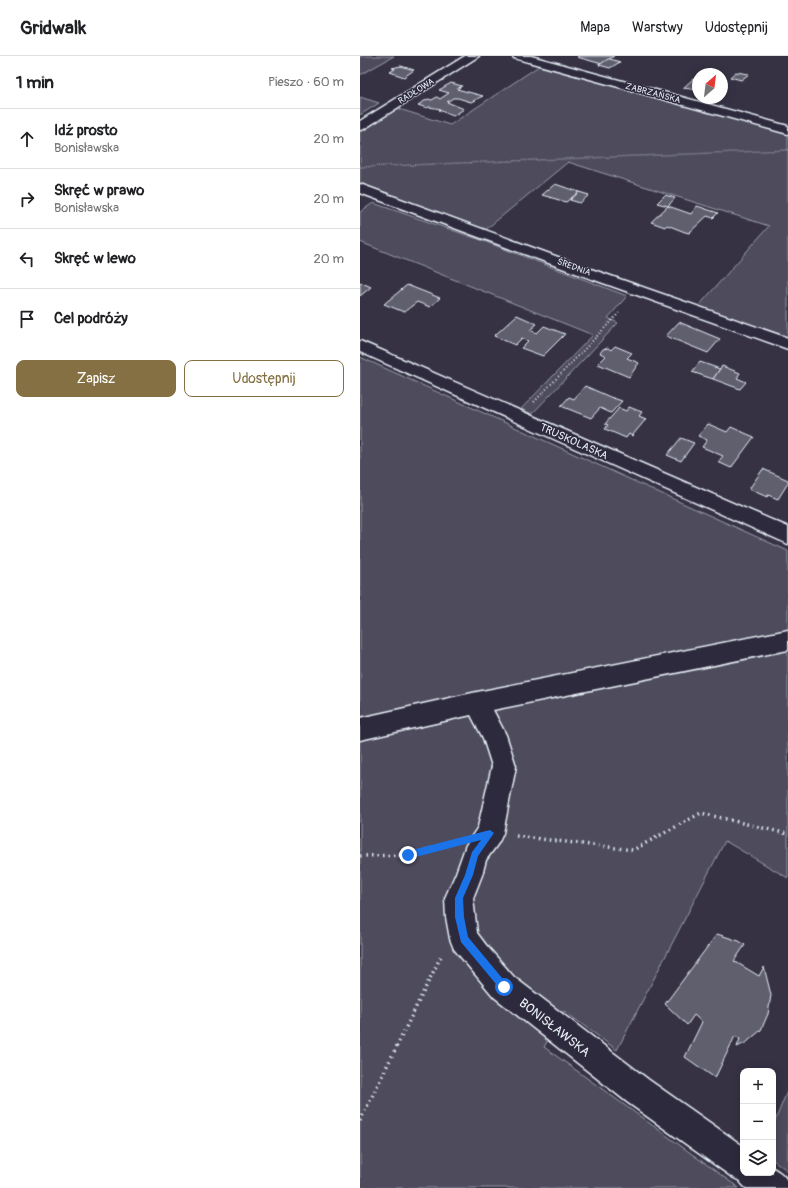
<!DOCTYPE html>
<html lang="pl">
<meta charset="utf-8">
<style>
:root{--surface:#fff;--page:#f2f2f2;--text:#202124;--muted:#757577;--line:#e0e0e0;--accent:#847042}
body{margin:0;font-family:Pangolin,sans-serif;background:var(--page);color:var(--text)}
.controls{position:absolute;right:12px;bottom:12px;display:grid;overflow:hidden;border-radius:8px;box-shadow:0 2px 10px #0003}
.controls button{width:36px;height:36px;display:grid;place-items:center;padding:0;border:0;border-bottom:1px solid var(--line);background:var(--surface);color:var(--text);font:20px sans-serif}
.compass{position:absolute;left:332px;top:12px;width:36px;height:36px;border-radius:50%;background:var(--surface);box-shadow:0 2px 10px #0003;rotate:28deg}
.stop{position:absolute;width:12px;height:12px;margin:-9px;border:3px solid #1a73e8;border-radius:50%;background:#fff}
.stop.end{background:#1a73e8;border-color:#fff;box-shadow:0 1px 4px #0008}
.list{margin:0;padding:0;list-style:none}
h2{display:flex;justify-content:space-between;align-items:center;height:52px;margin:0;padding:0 16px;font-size:17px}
h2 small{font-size:13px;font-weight:400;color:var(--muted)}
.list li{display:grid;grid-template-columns:26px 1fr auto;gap:12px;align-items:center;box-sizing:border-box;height:60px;padding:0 16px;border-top:1px solid var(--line)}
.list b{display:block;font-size:15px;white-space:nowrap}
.list p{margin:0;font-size:13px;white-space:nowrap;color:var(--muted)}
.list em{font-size:13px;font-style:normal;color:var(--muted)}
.actions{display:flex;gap:8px;padding:12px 16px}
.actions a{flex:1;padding:9px 0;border:1px solid var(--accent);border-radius:8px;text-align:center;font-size:14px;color:var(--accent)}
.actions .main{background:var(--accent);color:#fff}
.icon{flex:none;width:22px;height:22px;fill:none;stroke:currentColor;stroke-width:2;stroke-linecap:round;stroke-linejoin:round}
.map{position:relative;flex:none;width:428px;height:1132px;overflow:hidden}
header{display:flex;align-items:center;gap:24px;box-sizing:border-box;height:56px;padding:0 20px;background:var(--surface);border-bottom:1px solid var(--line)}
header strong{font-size:19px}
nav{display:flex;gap:22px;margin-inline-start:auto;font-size:14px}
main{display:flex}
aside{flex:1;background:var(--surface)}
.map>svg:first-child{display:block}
</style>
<header>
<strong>Gridwalk</strong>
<nav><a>Mapa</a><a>Warstwy</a><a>Udostępnij</a></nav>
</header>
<main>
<aside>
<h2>1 min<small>Pieszo · 60 m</small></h2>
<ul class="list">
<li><svg class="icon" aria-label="ahead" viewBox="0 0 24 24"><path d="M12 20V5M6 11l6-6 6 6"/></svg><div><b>Idź prosto</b><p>Bonisławska</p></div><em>20 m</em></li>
<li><svg class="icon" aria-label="right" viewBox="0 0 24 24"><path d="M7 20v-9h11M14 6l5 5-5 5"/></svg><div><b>Skręć w prawo</b><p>Bonisławska</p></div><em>20 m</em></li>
<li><svg class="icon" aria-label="left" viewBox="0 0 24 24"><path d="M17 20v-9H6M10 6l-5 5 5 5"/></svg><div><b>Skręć w lewo</b></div><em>20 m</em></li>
<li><svg class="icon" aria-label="arrive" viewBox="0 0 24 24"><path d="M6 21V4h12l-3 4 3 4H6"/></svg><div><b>Cel podróży</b></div></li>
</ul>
<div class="actions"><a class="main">Zapisz</a><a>Udostępnij</a></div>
</aside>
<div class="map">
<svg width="428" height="1132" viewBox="0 0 428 1132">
<rect width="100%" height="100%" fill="#363244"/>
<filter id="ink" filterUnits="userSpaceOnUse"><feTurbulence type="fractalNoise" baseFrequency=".025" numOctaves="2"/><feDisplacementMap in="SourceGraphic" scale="8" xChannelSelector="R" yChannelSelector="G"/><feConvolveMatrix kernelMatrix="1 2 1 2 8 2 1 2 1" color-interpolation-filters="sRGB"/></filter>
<g filter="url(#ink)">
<g fill="#4d4b5c" stroke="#9a9eaa">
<path d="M0,0H34L0,19Z"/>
<path d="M179,10L428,78V285L337,252L409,170L208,106L125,174L0,129V76L36,52L90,69Z"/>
<path d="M0,41L19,47L0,59Z"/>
<path d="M13,147L121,184L267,240L248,262L258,267L172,358L161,353L233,279L0,186V156Z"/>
<path d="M0,301L428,495V822L365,785L257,994L204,955L184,991L379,1132H0Z"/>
<path d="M428,1033V1115L413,1104V1070Z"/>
</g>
<g fill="#605e6e" stroke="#e8f1f8">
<path d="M218,0H254L242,8L217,1Z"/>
<path d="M248,3H250L260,6L250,12L239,9Z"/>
<path d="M41,10L54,14L44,21L30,16L35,13L32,12Z"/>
<path d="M376,16L389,18L381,24L370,21Z"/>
<path d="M333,23L338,24V34L323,32Z"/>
<path d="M91,27L102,30L97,33L123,40L111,46L98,42H93L87,46L104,53L93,60L79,54L81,53L69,51L67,52L58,49L68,43L72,44L77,41L80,43L89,37L79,34Z"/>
<path d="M195,128L219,136L206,146L182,139Z"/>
<path d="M219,136L229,139L220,147L210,144Z"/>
<path d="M305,139L315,142L308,150L297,147Z"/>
<path d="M308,150L331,158L337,150L358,157L353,162L347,160L329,177L325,176L307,169L305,171L291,166Z"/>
<path d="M0,226L11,231L0,240Z"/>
<path d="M47,229L80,242L70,251L57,246L44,256L24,248Z"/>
<path d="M157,259L177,268L170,274L177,277L184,270L205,278L183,300L161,292L168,285L162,282L155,289L134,280Z"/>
<path d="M319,266L360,283L348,297L306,280Z"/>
<path d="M255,290L272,297L267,302L279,307L269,321L238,308L246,300L240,297L243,293L248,292L251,294Z"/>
<path d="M340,306L360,313L353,323L332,316Z"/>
<path d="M362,310L380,317L377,322L386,326L380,333L353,323Z"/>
<path d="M225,330L250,341L262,345L251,357L240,352L231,362L201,350L209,341L214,343Z"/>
<path d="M269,351L282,356L279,360L286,363L272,380L269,378L266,382L245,373L248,369L245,368L259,352L266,355Z"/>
<path d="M348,368L367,376L371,371L394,381L371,412L358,406L363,400L342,391L347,384L338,380Z"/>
<path d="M321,382L334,387L321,405L307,399Z"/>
<path d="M403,413L428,424V427L418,443L408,439L407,441L389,433Z"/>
<path d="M357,878L379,885L385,889L374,905L399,920L404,911L411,939L408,958L401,974L387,986L377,991L380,983L375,980L355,1022L325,1001L342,966L334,959L327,969L305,948Z"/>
</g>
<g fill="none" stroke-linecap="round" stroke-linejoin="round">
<g stroke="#e8f1f8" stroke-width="3">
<g id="minor">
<path d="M105,0H119L4,73L0,74V65Z"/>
<path d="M152,0H171L428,70V78L154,2Z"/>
<path d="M0,128L228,212L428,282V293L218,218L0,137Z"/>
<path d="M0,285L428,471V488L0,296Z"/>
<path d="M428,574V594L133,654L146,679L156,710L143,777L139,786L126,804L122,819L113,842L117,877L126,889L154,921L289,1024L383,1090V1117H413V1112C422,1118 428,1121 428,1132H386L382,1128L380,1125L372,1121L267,1046L134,941L94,893L90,883L86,861L85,842L96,817L106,789L118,771L132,710L123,682L111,659L0,684V662L117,636Z"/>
</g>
</g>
<path stroke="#e8f1f8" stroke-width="1.5" stroke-dasharray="0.5 1.5" stroke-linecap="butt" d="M0,111L428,94"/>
<path stroke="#e8f1f8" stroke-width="2" stroke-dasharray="1 2.5" stroke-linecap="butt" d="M174,346L259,257"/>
<g stroke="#e8f1f8" stroke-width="3.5" stroke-dasharray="1.5 4" stroke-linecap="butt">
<path d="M156,780L273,794L341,757L428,778"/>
<path d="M0,800L48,799L92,787"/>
<path d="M0,1065L82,898"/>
</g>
<use href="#minor" fill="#2f2a3d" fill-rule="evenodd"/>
</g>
</g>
<path fill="#1a73e8" d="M130,774L134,777L118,800L113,819L103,842L104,861L108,881L147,928L148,931L147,934L144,935L141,934L101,886L95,861V842L105,819L112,796L121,784L48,803L44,799L48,795Z"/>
<g text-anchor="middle" stroke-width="3" stroke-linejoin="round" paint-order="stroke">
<g font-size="9" fill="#e8f1f8" stroke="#2f2a3d">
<text transform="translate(56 35) rotate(-32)" y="3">RADŁOWA</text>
<text transform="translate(293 37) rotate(15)" y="3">ZABRZAŃSKA</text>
<text transform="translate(214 211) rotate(20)" y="3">ŚREDNIA</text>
</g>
<g font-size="11" fill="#e8f1f8" stroke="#2f2a3d">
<text transform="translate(214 385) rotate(24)" y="4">TRUSKOLASKA</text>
</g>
<g font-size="13" fill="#e8f1f8" stroke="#2f2a3d">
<text transform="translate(195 971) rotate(38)" y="5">BONISŁAWSKA</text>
</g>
</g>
</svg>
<div class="controls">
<button>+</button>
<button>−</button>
<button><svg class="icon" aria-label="layers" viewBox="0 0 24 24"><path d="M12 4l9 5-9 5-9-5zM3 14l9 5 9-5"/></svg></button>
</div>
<svg class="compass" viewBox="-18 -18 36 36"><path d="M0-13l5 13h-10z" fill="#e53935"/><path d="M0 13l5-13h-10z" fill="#757577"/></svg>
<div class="stop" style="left:144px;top:931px"></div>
<div class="stop end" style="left:48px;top:799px"></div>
</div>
</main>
